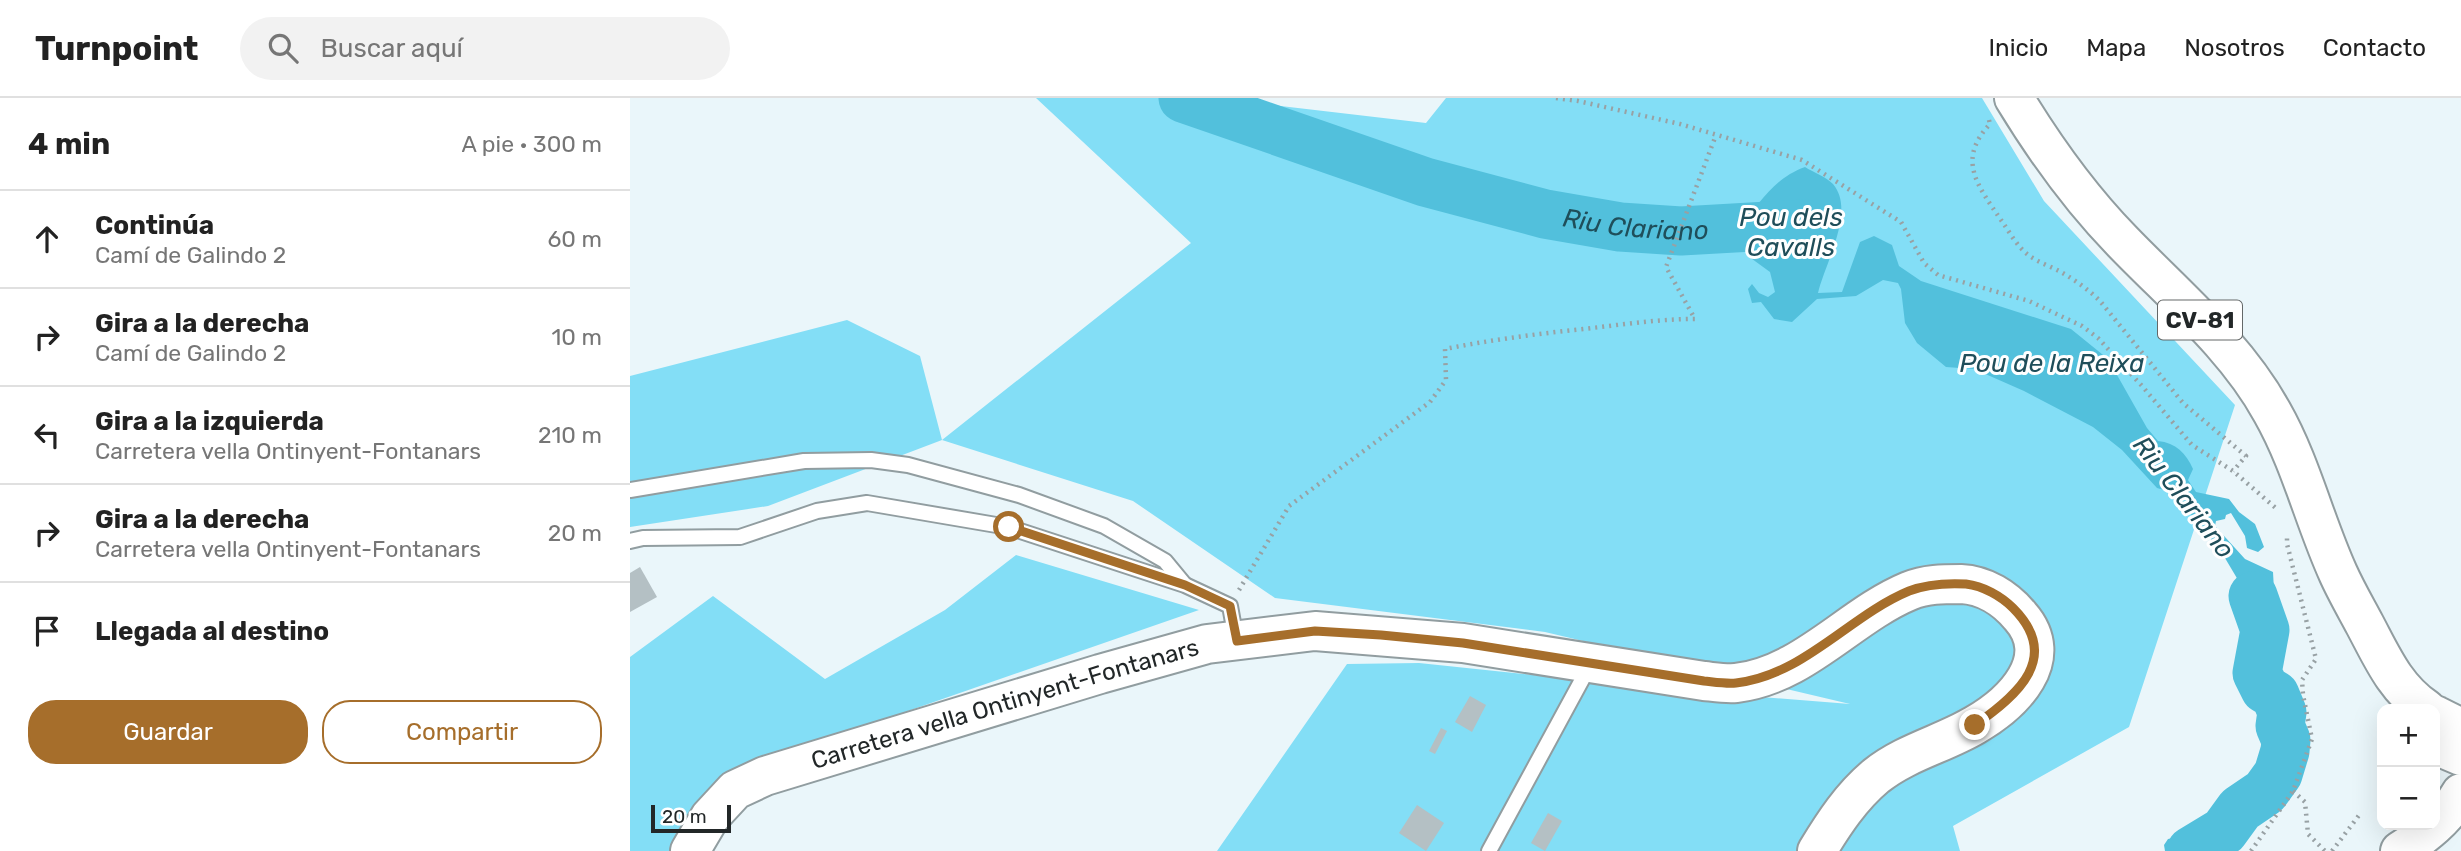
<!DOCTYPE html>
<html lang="es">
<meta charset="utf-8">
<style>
:root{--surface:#fff;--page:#f2f2f2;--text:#222;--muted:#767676;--line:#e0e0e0;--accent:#a66e2b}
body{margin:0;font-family:Rubik,sans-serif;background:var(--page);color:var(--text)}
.controls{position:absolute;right:21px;bottom:21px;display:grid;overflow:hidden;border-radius:14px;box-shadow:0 7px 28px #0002}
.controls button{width:63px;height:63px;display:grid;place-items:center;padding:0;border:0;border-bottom:2px solid var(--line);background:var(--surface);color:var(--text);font:35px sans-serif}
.scale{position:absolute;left:21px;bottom:18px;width:80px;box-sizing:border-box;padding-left:7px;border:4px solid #222728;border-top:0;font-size:19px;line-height:24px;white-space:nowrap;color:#222728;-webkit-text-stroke:5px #fff;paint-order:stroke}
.stop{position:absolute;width:21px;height:21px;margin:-16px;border:5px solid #a66e2b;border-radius:50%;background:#fff}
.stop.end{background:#a66e2b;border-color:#fff;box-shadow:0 2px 7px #0008}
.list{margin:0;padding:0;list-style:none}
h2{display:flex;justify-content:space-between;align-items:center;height:91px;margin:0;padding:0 28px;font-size:30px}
h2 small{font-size:23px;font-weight:400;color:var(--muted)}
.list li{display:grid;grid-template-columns:46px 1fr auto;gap:21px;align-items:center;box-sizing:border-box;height:98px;padding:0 28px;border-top:2px solid var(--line)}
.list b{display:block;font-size:26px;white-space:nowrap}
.list p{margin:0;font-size:23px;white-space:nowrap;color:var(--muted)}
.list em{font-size:23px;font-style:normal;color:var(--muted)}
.actions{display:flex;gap:14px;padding:21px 28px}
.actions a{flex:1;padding:16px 0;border:2px solid var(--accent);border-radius:28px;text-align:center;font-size:24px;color:var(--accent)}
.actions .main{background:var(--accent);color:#fff}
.icon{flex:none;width:38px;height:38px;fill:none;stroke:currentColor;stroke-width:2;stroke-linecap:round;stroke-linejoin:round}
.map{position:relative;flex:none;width:1831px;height:753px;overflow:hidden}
header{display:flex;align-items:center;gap:42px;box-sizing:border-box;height:98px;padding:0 35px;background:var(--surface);border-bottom:2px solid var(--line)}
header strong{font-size:33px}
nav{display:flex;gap:38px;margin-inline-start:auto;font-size:24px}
.search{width:490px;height:63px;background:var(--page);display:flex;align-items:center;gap:18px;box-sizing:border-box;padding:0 24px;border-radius:38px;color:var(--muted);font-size:26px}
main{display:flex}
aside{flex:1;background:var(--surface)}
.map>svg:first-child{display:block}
</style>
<header>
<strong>Turnpoint</strong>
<div class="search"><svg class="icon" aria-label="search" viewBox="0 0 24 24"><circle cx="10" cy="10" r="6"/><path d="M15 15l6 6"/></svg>Buscar aquí</div>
<nav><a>Inicio</a><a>Mapa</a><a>Nosotros</a><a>Contacto</a></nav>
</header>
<main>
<aside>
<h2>4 min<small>A pie · 300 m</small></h2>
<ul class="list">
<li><svg class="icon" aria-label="ahead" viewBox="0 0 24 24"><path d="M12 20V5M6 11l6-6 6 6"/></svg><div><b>Continúa</b><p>Camí de Galindo 2</p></div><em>60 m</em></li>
<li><svg class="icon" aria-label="right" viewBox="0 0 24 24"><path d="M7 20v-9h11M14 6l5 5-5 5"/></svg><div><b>Gira a la derecha</b><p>Camí de Galindo 2</p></div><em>10 m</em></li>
<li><svg class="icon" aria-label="left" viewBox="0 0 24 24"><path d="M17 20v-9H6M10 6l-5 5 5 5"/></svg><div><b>Gira a la izquierda</b><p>Carretera vella Ontinyent-Fontanars</p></div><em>210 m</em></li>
<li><svg class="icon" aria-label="right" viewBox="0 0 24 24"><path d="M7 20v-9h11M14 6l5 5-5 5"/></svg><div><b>Gira a la derecha</b><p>Carretera vella Ontinyent-Fontanars</p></div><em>20 m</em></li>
<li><svg class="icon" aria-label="arrive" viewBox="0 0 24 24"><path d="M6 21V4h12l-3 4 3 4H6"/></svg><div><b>Llegada al destino</b></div></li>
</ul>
<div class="actions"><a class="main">Guardar</a><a>Compartir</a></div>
</aside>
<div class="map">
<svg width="1831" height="753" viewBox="0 0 1831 753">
<rect width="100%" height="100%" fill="#eaf6fa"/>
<g fill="#83def6">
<path d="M406,0H581L796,25L816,0H1352L1414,103L1605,307L1499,629L1323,728L1330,753H587L717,566L789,565L1055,593L1220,606L915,534L645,500L503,403L312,342L138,408L0,429V278L217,222L290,258L312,342L561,145Z"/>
<path d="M386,457L569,512L105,673L61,753H0V559L83,498L195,581L315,512Z"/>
</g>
<g fill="#52c0dc">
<path d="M1175,69C1183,74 1196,79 1203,86C1226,113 1195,165 1188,195L1212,194L1230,144L1244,138L1262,147L1269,168L1291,183L1441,231L1478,261L1517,330L1528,343C1546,345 1556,355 1563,371L1558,382L1566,394L1599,401L1609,414L1625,426L1634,449L1628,454L1617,450L1615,438L1601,415L1596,417L1595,421L1586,423L1585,428L1615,461L1643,474L1644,492L1636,490L1633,503L1645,520L1647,530L1639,537L1636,551L1628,561L1621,550L1626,546L1630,523L1614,508L1610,501L1611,487L1592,455L1544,395L1527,390L1492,352L1463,329L1394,293L1344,271L1316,269L1287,245L1275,225L1271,191L1268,185L1253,182L1226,198L1187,201L1162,224L1144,221L1131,204L1122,205L1118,191L1122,186L1129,195L1138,199L1145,194L1140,174L1118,158L1114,140L1106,131C1131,107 1140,82 1175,69Z"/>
<path d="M1635,567L1656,583L1664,592L1665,601L1662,619L1664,660L1651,678L1642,677C1633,662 1641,646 1637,631C1634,622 1632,618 1632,608L1612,581L1614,575L1619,576L1624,569Z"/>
<path d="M1602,708L1610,711L1611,719C1603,730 1603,742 1593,751L1535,753L1534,747L1538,741L1552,738Z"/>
</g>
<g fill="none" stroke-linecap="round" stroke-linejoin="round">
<g stroke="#52c0dc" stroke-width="49">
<path id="s1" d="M553,0L795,84L915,116L990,129L1051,133L1174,126"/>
<path d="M1561,753L1594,733L1610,711L1635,694L1648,676L1655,653L1656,642L1650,628L1652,614L1645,597L1635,591L1627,575L1635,532L1623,498"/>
</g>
</g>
<g fill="#b4c0c4">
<path d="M10,469L27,499L0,514V475Z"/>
<path d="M840,598L856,607L842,634L825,624Z"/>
<path d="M811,630L817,633L805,656L799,653Z"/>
<path d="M787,707L814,725L796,753L769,735Z"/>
<path d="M918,715L932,723L915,753L901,745Z"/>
</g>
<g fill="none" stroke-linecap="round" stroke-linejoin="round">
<g stroke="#919da0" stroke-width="18">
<g id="lane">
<path d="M0,392L174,363L241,362L278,367L389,397L474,428L535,463L554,486"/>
<path d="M0,443L13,440L110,439L187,413L237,405L378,429L555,487L600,508L606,541"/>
<path d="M859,753L960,567"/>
</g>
</g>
<g stroke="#919da0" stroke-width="42">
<g id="secondary">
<path id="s2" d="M60,753L80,719L105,692L135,678L470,576L577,546L685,533L833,545L1074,583C1084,584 1096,586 1106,585C1174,577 1219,518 1279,493C1296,486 1313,486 1331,486C1354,487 1375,500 1390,518C1428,561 1383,605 1345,627C1313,646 1276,654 1246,678C1221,699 1204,725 1187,753"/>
<path d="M1770,753C1795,737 1816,721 1831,695"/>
</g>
</g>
<g stroke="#919da0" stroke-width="42">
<g id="primary">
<path d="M1384,0C1415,51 1451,101 1492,143C1545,198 1605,247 1642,314C1671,365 1684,422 1708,475C1716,493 1726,510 1735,527C1752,559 1765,590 1796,611"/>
<path d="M1805,617L1831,630"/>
<path d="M1805,647L1831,658"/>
</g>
</g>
<g stroke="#98a1a4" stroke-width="4.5" stroke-dasharray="2 5" stroke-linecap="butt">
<path d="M926,0L948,3L1050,26L1172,62L1271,124L1294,165L1308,177L1399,203L1452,228L1468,240L1512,288L1562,347L1603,373L1648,412"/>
<path d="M1359,22L1360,26C1326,62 1348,88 1371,122C1379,133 1386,147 1397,156C1407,164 1420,168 1431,174C1445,182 1459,192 1470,203L1553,305L1616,358L1603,373"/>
<path d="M609,492L659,408L800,304L816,282L815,251C860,242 906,236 953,231C990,227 1027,221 1065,221L1036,169L1086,37"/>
<path d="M1663,693L1675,704L1678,736L1695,753"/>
<path d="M1621,753L1663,693L1682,641L1673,597L1672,582L1686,561L1657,446V438"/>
<path d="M1702,753L1730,716"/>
</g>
<use href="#lane" stroke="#fff" stroke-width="14"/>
<use href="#secondary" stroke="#fff" stroke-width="38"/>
<use href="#primary" stroke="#fff" stroke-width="38"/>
</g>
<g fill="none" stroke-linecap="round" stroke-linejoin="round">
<path stroke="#a66e2b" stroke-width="9" d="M379,429L555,487L600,508L607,543L685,533L751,537L833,545L1074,583C1084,584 1096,586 1106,585C1174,577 1219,518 1279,493C1297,486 1317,485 1336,486C1353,488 1371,498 1383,510C1432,559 1388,597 1345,627"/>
</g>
<g text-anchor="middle" stroke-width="6" stroke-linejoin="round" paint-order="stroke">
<rect fill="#fff" stroke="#646868" stroke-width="2" x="1528" y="202.5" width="84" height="39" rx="5"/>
<g font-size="23" font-weight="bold" fill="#222728">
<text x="1570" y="230">CV-81</text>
</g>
<g font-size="24" fill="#222728" stroke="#fff">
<text dy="8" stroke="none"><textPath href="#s2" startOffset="360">Carretera vella Ontinyent-Fontanars</textPath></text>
</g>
<g font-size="26" font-style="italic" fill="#1f4e5a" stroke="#fff">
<text x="1161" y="128">Pou dels<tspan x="1161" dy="30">Cavalls</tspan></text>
<text dy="9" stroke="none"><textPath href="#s1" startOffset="472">Riu Clariano</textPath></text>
<text x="1422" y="274">Pou de la Reixa</text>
<text transform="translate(1554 399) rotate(52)" y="9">Riu Clariano</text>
</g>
</g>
</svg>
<div class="controls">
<button>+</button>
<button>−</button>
</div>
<div class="scale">20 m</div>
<div class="stop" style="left:379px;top:429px"></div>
<div class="stop end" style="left:1345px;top:627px"></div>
</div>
</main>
